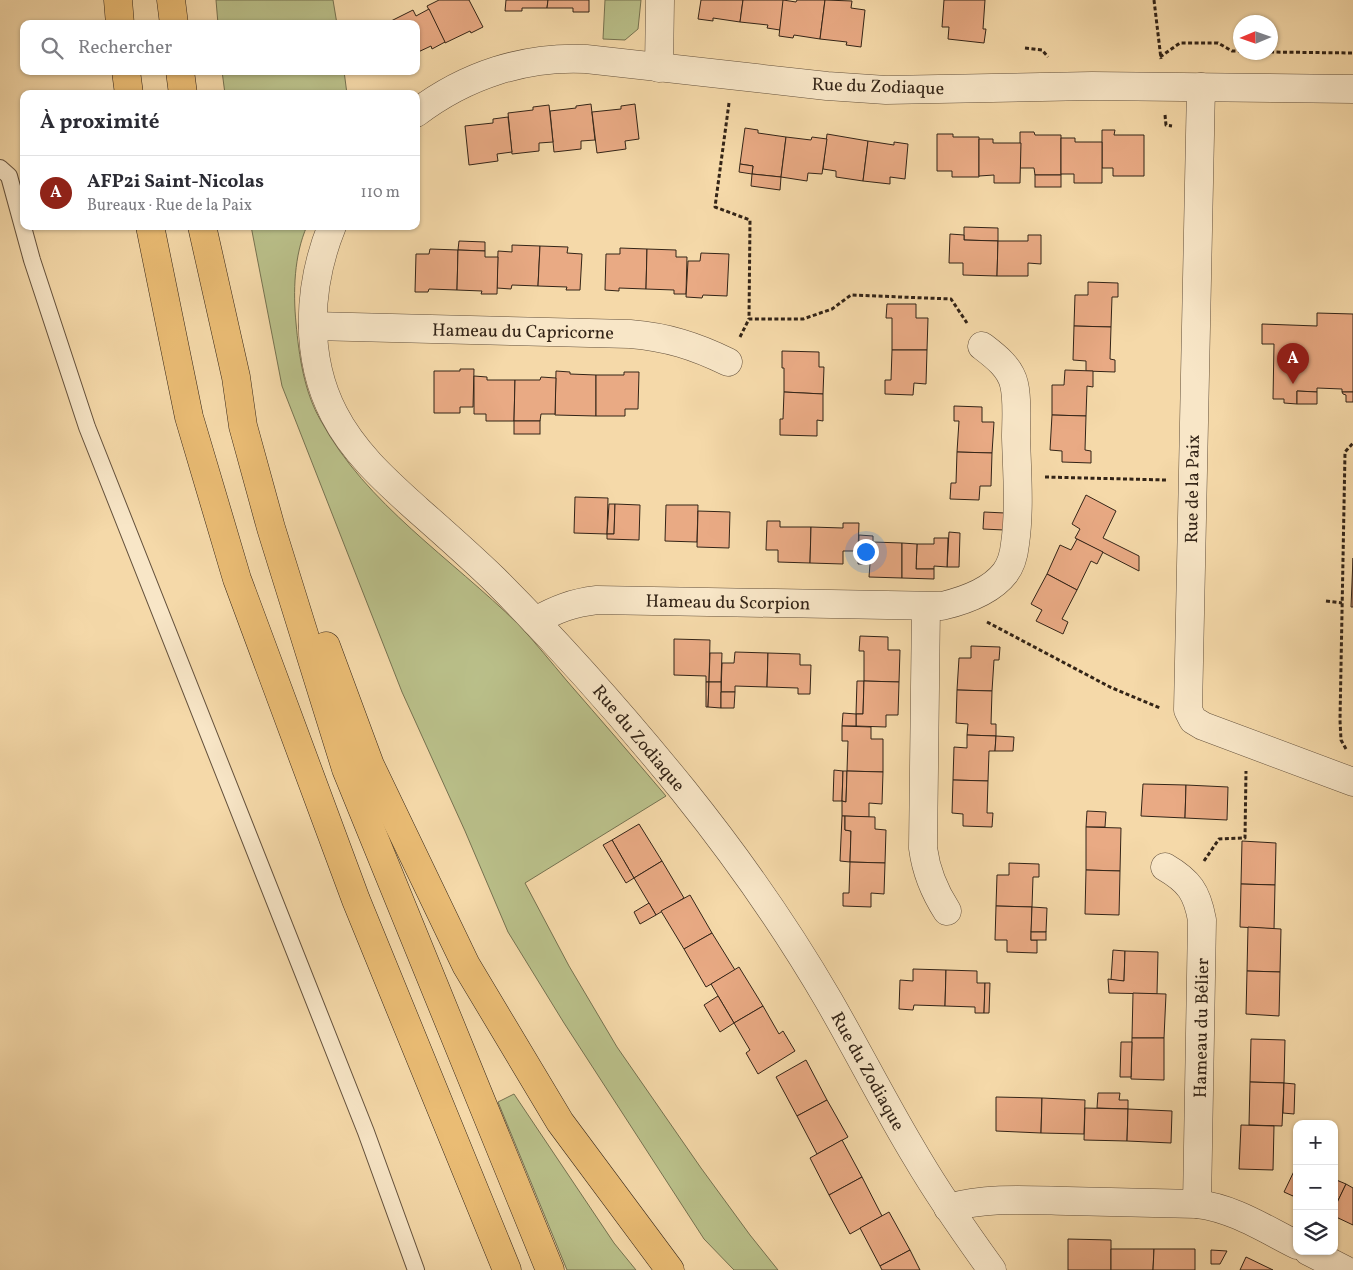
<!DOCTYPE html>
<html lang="fr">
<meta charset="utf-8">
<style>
:root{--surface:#fff;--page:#f2f2f3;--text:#2b2b33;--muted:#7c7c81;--line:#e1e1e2;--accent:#8f2418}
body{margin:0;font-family:Vollkorn,serif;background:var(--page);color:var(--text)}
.controls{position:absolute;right:15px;bottom:15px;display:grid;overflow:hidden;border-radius:10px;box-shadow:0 1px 4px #0004}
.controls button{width:45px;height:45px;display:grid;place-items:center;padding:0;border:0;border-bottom:1px solid var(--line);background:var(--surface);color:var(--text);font:25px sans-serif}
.compass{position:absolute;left:1233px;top:15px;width:45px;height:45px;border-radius:50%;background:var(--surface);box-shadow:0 1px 4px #0004;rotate:268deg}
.you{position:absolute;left:865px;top:551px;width:18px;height:18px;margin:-12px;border:4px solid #fff;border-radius:50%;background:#1a73e8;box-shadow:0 0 0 8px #1a73e833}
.badge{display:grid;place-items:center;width:32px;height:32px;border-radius:50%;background:var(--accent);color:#fff;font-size:16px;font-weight:700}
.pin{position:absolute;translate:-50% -41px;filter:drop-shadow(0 1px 2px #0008)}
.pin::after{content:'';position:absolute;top:26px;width:18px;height:15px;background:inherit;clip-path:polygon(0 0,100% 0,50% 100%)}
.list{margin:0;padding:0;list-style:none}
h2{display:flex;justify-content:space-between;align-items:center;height:65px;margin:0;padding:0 20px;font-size:21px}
h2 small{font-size:16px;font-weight:400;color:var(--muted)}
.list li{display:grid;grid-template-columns:32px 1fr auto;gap:15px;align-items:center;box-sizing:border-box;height:75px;padding:0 20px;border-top:1px solid var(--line)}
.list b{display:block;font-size:19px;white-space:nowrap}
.list p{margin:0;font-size:16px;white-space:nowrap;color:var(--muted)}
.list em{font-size:16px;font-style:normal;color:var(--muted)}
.icon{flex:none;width:28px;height:28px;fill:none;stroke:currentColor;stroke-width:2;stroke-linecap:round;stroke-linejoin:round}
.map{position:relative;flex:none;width:1353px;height:1270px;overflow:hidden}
.search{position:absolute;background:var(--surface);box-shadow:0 1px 4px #0004;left:20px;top:20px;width:400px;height:55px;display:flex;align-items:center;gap:12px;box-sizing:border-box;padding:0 18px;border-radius:10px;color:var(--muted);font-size:19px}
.panel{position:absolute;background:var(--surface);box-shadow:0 1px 4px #0004;left:20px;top:90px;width:400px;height:140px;border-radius:10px}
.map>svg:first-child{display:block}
</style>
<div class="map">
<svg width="1353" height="1270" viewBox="0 0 1353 1270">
<rect width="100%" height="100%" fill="#f5d9a9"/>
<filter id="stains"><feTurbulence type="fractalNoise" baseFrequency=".004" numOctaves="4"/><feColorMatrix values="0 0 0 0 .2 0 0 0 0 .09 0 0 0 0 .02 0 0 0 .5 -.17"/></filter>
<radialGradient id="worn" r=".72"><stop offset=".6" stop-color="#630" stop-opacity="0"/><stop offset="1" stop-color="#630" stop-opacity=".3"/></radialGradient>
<g fill="#bac08a" stroke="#767250">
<path d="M216,0H333L337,24H218Z"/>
<path d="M605,0H641L638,29L625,40L603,39Z"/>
<path d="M222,71H344L347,94H225Z"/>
<path d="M251,226H307C294,255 293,292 296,323C299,356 304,392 321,421C366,504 452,559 518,624C535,642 551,662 567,681C600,719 633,757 666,796L525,883L569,966L617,1047L701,1168L750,1235L778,1270H734L704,1239L564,1023L508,932L465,831L402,692L282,386Z"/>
<path d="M514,1094L614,1243L636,1270H567L498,1102Z"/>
</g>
<g fill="#e9aa84" stroke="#332417">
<path d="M439,0H469L483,27L471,33L470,31L445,43L427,6Z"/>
<path d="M506,0H548L547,8H522V11H505Z"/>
<path d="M548,0H589V12H573V8H547Z"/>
<path d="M701,0H743L740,22L713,18V21L698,19Z"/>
<path d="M743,0H784L780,30L767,28L768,25L740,22Z"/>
<path d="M783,0L796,2L797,0H825L820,39L794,35L793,38L779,36Z"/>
<path d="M825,0L852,1L851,8L865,10L861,47L846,45L847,42L820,39Z"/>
<path d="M944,0H985L983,29H986L984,43L948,39L949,27H942Z"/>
<path d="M429,9L445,42L432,49L431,46L416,53V24H390L389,22L413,10L416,16Z"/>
<path d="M591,104L595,140L581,141V149L554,152L550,111L576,108V106Z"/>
<path d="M635,104L639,139L625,141L626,149L597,153L592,112L621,109V106Z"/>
<path d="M549,105L553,142L539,143V151L512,154L508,113L533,110V107Z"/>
<path d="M508,117L512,152L497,154L498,161L469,165L465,126L493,123V119Z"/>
<path d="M745,128L758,130V133L786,137L781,177L752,174L753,166L740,164Z"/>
<path d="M1102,130H1115L1114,135H1144V176H1113V168H1102Z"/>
<path d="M1020,132H1034L1035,135H1061V175H1035L1034,168H1020Z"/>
<path d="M827,134L868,141L863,181L836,177V171L823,169Z"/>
<path d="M937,134H953V137H979V177H952V171H937Z"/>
<path d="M786,137L811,140L812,137L827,139L822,174L808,173L807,181L781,177Z"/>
<path d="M1061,138H1075V142H1102V183H1074V174H1061Z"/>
<path d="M979,139H993V143H1021L1020,183H994V175L979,176Z"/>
<path d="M868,141L894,145V142L908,144L905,179L890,177V184L863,181Z"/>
<path d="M740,164L753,166L752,174L739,172Z"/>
<path d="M752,174L781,177L780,190L751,186Z"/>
<rect x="1035" y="175" width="26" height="12"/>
<path d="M964,227L998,228V241L964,240Z"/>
<path d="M950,234L964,235V240L998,241L997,276L963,275V263H949Z"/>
<path d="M1028,235H1041V264L1028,263V276H997L998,241H1028Z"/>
<path d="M459,241L485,242V251L458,250Z"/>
<path d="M512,245L540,246L538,286L512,285L511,289L497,288L498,251L512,252Z"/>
<path d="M540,246L568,247L567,253L582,254L580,290H566L567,287L538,286Z"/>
<path d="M620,248L647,249L646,289L619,288V291L605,290L606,254H620Z"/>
<path d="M430,249L458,250L457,290L429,289L428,292H415L416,254H429Z"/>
<path d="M647,249L676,250V257H687L686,294H674V290L646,289Z"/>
<path d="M458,250L485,251V257H498L497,294H481L482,291L457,290Z"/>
<path d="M701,253L729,254L727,296L703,295L702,298L686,297L688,261H700Z"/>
<path d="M1088,282L1118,283V297H1112L1111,327L1074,326L1075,295H1088Z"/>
<path d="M887,304H916V318H928L927,350H892V318H886Z"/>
<path d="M1317,313L1353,314V392H1342V389L1317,388V392L1297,391V404L1284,403V399H1273L1274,344H1262V324L1317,326Z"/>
<path d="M1074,326L1111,327L1110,359L1115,360V372L1086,371V361L1073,360Z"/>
<path d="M892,350H927L926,384L914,383L913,395L885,394V380H891Z"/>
<path d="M782,351L819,352V367H824L823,394L784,392V368H782Z"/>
<path d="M460,369H474L473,407H460V413H434V371H460Z"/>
<path d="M1065,370L1093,371V387L1087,386L1086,416L1052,415V385H1064Z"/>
<path d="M556,371L570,372V374L596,375V416L555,415Z"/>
<path d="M624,372H639L638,409H625V416H596V375H624Z"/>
<path d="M474,376L487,377V380H515L514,421H486V414H474Z"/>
<path d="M541,377L556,378L555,414H541L540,421H514L515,380H540Z"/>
<path d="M1297,391L1317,392V404H1297Z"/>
<path d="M784,392L823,394V421L817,420V436L780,435V419H783Z"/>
<path d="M1342,392H1353V402H1346V395L1343,394Z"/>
<path d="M954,406L982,407V422H994L992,453L957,452L959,421H954Z"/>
<path d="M1052,415L1086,416L1085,450L1091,451V463L1062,462V451L1050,450Z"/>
<rect x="514" y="421" width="26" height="13"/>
<path d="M957,452L992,453L991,486H980L979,500L950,499L951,483H956Z"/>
<path d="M1086,495L1116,511L1103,538L1139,556V571L1075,538L1080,529L1072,524Z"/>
<path d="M575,497L608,498L607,534L574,533Z"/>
<path d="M609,504H615L614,534H607Z"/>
<path d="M615,504L640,505L639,540L607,539V534H614Z"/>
<path d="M666,505H698L697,542L665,541Z"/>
<path d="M698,511L730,512L729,548L697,547Z"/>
<path d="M984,512L1005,513L1004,530L983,529Z"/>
<path d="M767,521H780V527H811L810,563L778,562V550H766Z"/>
<path d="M843,523H859L858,551H843V564L810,563L811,527L843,528Z"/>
<path d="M949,532L960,533L959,567H947Z"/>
<path d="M859,535L873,536V542L902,543V578L869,577L870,564H858Z"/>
<path d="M934,538H948L947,567L934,566V569H916L917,544H934Z"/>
<path d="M1077,539L1103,552L1097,564L1091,561L1077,590L1047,574L1060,545L1071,550Z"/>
<path d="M902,543L917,544L916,569H934V579L902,578Z"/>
<path d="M1353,558V607H1351Z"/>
<path d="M1047,574L1077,590L1062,619L1068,622L1063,634L1036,621L1042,610L1031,604Z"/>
<path d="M860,636L888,637V650H900L899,682L864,681V651H859Z"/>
<path d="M674,639L710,640L709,682H706V676L674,675Z"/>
<path d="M971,646L1000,647L999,660H994L992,691L957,690L959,658H971Z"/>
<path d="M735,652L768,653L767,687L735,686V692H721L722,663H734Z"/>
<path d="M710,653H722L721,682H709Z"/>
<path d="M768,653L800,654V665H811L810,694H798V688L767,687Z"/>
<path d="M857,681H864L863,714H856Z"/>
<path d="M864,681L899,682L898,715H886V727L856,726V714H863Z"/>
<path d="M706,682H709L708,707H706Z"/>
<path d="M709,682H721V708L708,707Z"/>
<path d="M957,690L992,691L991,724H996V736L967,735L968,724L956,723Z"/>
<path d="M721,692H735L734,708H721Z"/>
<path d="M843,713L856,714V726H842Z"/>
<path d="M842,726L871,727V739H883V772L847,771L848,741H842Z"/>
<path d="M967,735L996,736L995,751H989L988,781L953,780L954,747L967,748Z"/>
<path d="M996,736L1014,737L1013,751H995Z"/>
<path d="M834,770L843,771L842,801H833Z"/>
<path d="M843,771H847L846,802L842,801Z"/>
<path d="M847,771L883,772L882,804L869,803V817L842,816V801L846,802Z"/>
<path d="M953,780L988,781L987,813H993L992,827L963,826V814L952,813Z"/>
<path d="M1143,784L1186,785L1185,818L1141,816Z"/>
<path d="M1186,785L1228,787L1227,820L1185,818Z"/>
<path d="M1087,811L1106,812L1105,827H1086Z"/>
<path d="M842,816H845V830L851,831L850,862L840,861Z"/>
<path d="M845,816L875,817V829L886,830L885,863L850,862L851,831L845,830Z"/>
<path d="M639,824L662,861L634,878L612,840Z"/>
<path d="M1086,827L1121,828L1120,871L1086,870Z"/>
<path d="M612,840L634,878L626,883L603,845Z"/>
<path d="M1242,841L1276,843L1275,885L1241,884Z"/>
<path d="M662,861L684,898L656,915L634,878Z"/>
<path d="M850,862L885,863L884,894L871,893V907L843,906V893H849Z"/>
<path d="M1009,863L1039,864V877H1033L1032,907L996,906L997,875H1009Z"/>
<path d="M1086,870L1120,871L1119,915L1085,914Z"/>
<path d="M1241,884L1275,885L1274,929L1240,927Z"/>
<path d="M690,895L712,933L684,949L661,911Z"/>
<path d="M649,903L656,915L640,924L634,912Z"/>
<path d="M996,906L1032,907L1031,940H1037V953L1007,952V940H995Z"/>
<path d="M1032,907L1047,908L1046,932H1031Z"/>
<path d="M1248,927L1281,929L1280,972L1247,971Z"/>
<rect x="1031" y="932" width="15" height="8"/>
<path d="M712,933L735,970L706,987L684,949Z"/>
<path d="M1113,950L1125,951L1124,981L1111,980Z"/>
<path d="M1125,951L1158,952L1157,994L1109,993L1108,979L1124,981Z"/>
<path d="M739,967L763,1006L734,1023L711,984Z"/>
<path d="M913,969L946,970L945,1006L914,1005L913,1010L899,1009L900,980L913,981Z"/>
<path d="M946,970L977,971V983H985L984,1013H975V1007L945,1006Z"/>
<path d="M1247,971L1280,972L1279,1016L1246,1014Z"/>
<path d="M985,983H990L989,1013H984Z"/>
<path d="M1133,993L1166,994L1164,1038H1132Z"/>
<path d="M718,996L734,1023L720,1032L704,1005Z"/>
<path d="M763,1006L779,1034L783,1031L795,1051L758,1074L746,1053L750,1050L734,1023Z"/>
<path d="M1132,1038H1164V1080L1131,1079Z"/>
<path d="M1251,1039L1285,1040L1284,1083L1250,1082Z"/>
<path d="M1121,1042H1132L1131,1077H1120Z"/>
<path d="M806,1060L827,1100L797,1116L776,1077Z"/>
<path d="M1250,1082L1284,1083L1282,1126L1249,1125Z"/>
<path d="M1284,1083L1295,1084L1294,1114L1283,1113Z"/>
<path d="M1098,1093H1120L1119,1100H1128V1109L1097,1108Z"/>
<path d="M996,1097L1042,1098L1041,1133L996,1131Z"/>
<path d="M1042,1098L1085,1100L1084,1134L1041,1133Z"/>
<path d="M827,1100L848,1137L817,1154L797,1116Z"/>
<path d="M1085,1108L1128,1109L1127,1141L1084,1140Z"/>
<path d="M1128,1109L1172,1111L1171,1143L1127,1141Z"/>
<path d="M1241,1125L1274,1126L1273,1170L1239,1169Z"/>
<path d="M842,1140L862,1177L829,1195L810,1158Z"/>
<path d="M1297,1165V1189L1293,1196L1284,1192Z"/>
<path d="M862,1177L882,1216L850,1234L829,1195Z"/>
<path d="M1334,1179L1346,1184L1334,1209Z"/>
<path d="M1346,1184L1353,1188V1225L1334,1216V1209Z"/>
<path d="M889,1212L910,1250L880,1266L860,1228Z"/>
<path d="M1068,1239L1111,1240V1270H1068Z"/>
<path d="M1111,1249H1154L1153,1270H1111Z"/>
<path d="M1154,1249H1195V1270H1153Z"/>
<path d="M910,1250L920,1270H882L880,1266Z"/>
<path d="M1211,1250L1227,1251L1220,1264H1211Z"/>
<path d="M1246,1257L1273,1270H1240Z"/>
</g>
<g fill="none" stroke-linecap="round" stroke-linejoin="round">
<g stroke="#64513c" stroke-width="18">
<path id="service" d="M0,168L9,176L32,260L87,427L366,1132L416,1270"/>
</g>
<g stroke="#64513c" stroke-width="29">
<g id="minor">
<path d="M659,68L660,0"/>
<path d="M1201,87L1188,710L1193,720L1203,726L1353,782"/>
<path d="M416,113C466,75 525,56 586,59L827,86L886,90L1092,86L1353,89"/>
<path d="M332,226C308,285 304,356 334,414C354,453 386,481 418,510C443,532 469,555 494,579C561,646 623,716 683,790C736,856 786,927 829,1001C859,1053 886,1107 917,1158C940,1197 966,1234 992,1270"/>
<path d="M313,326L630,334C667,337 695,346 728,362"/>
<path d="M926,607L923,848C926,871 934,891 947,911"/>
<path d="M535,621C557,609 572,603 597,600L942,606C963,601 991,591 1005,573C1011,565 1014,554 1015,544C1020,510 1017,472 1016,437C1016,420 1018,400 1014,384C1010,367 995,356 982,346"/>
<path d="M1165,867C1189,881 1197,892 1202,920L1197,1204"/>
<path d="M948,1208C987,1197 1027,1200 1067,1201C1110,1202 1154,1203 1197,1204C1233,1208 1265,1229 1297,1245"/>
<path d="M1308,1251L1345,1270"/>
</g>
</g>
<g stroke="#332417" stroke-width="29">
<g id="trunk">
<path d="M118,0L120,24"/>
<path d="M171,0L174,24"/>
<path d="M126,71L129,94"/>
<path d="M180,71L183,94"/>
<path d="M150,226L189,417L237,579L356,900L507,1270"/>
<path d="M202,226L236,377L243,426L271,528L346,769L550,1270"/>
<path d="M326,646L370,765L466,965L560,1122L670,1270"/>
</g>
</g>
<g stroke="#332417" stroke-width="3" stroke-dasharray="4 2.5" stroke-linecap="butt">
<path d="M1154,0L1161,59"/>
<path d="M1025,48L1042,50L1048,57"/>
<path d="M1270,52L1353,53"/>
<path d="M1160,57L1180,43H1218L1232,51H1240"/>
<path d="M729,103L715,207L750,220L749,319"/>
<path d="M1165,115L1166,125L1172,126"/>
<path d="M740,337L749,319H803L832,309L851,295L951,299L967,323"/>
<path d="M1045,477L1166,480"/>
<path d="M1326,601L1342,603"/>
<path d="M987,622L1110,687L1160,708"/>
<path d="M1346,749L1341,740L1340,720L1345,452L1353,443"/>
<path d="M1204,861L1219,839L1245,838L1246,771"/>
</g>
<use href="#service" stroke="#f8e6c7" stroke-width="16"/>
<use href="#minor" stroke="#f8e6c7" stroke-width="28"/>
<use href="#trunk" stroke="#eabc74" stroke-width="28"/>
</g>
<g text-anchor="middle" stroke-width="4.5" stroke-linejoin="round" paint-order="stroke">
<g font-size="18" fill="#332417" stroke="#f8e6c7">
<text transform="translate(878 86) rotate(2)" y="6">Rue du Zodiaque</text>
<text transform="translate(523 331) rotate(1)" y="6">Hameau du Capricorne</text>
<text transform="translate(1192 489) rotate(-89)" y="6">Rue de la Paix</text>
<text transform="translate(728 602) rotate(1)" y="6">Hameau du Scorpion</text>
<text transform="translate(639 738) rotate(50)" y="6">Rue du Zodiaque</text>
<text transform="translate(1201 1028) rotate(-89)" y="6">Hameau du Bélier</text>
<text transform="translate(868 1071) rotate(61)" y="6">Rue du Zodiaque</text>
</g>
</g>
<rect width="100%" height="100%" filter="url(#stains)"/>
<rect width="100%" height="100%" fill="url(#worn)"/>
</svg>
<div class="controls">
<button>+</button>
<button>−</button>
<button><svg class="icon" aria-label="layers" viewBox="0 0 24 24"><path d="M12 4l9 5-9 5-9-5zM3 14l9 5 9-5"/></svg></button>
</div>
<svg class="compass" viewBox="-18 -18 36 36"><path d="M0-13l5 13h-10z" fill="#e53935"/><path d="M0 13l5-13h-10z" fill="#7c7c81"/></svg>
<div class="you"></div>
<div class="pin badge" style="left:1293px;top:384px">A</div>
<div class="search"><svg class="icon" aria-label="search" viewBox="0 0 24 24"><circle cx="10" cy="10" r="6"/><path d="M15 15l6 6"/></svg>Rechercher</div>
<section class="panel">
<h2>À proximité<small></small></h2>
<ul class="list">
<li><span class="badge">A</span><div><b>AFP2i Saint-Nicolas</b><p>Bureaux · Rue de la Paix</p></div><em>110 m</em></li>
</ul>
</section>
</div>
